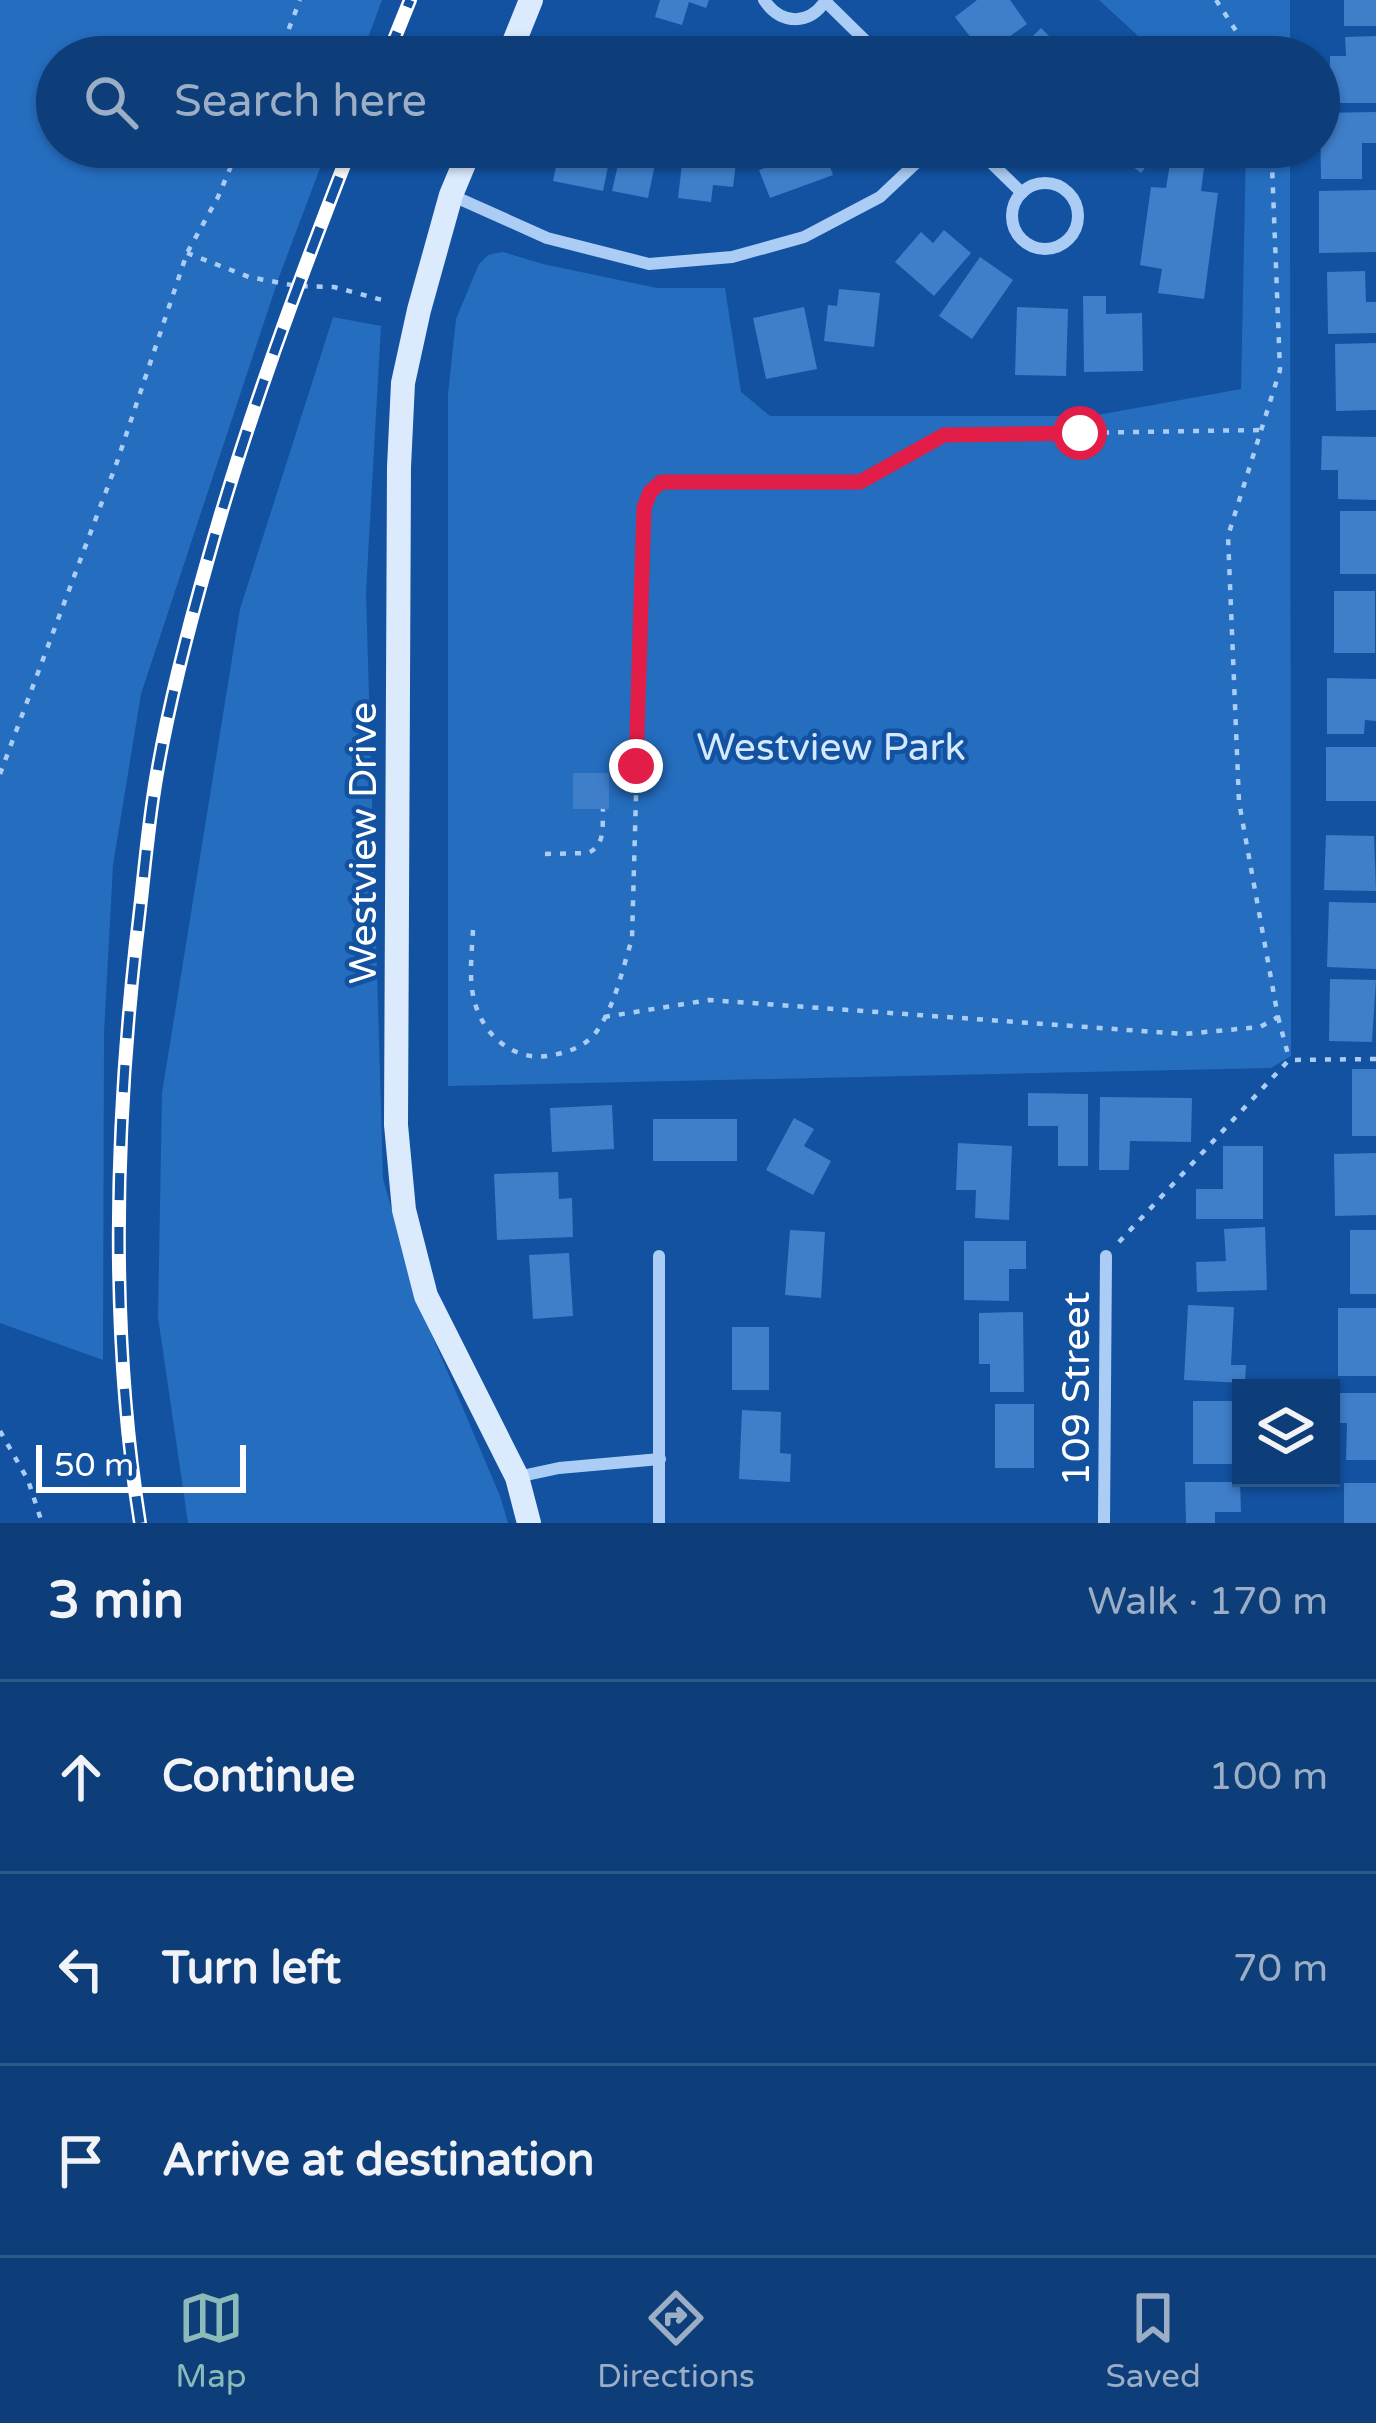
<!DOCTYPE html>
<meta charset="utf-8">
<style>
:root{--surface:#0e3e79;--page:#1c4980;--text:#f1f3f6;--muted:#9baec6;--line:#2e578a;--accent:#8bbbb9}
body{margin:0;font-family:"Varela Round",sans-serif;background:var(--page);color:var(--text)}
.controls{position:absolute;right:36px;bottom:36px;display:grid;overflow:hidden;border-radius:0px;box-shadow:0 3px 9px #0004}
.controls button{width:108px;height:108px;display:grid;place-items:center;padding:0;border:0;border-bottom:3px solid var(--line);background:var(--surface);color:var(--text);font:60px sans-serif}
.scale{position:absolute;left:36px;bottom:30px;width:210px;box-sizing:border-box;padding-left:12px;border:6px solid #fff;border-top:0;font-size:33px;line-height:42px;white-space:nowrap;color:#fff;-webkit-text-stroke:9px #1252a1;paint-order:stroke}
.stop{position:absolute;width:36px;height:36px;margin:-27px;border:9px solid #e11d48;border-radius:50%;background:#fff}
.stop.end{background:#e11d48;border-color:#fff;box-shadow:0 3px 12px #0008}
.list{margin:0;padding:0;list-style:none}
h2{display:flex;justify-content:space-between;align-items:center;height:156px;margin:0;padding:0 48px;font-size:51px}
h2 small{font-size:39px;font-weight:400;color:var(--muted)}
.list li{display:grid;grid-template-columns:78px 1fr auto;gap:36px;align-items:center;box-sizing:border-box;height:192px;padding:0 48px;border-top:3px solid var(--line)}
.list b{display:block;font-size:45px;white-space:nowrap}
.list em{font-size:39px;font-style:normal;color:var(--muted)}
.icon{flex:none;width:66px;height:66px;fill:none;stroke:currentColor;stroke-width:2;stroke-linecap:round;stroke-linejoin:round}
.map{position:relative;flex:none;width:1376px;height:1523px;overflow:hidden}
.search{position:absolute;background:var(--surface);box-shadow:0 3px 9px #0004;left:36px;right:36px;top:36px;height:132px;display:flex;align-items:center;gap:30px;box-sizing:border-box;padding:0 42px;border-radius:66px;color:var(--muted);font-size:45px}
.sheet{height:732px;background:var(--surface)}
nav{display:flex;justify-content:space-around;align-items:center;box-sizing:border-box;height:168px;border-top:3px solid var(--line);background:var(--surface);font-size:33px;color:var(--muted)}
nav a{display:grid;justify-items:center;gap:6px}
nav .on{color:var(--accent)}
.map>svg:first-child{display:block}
</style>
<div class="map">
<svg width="1376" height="1523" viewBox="0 0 1376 1523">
<rect width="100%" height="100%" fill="#1252a1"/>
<g fill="#256dbf">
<path d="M0,0H382L361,57H57V147H328L279,277L141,694L113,865L104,1033L103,1360L0,1323Z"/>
<path d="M1099,0H1290V57H1161Z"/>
<path d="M1246,147H1290L1291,1056L1271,1068L448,1086V394L456,319L479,264L488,255L503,252L543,264L657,288H725L741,392L770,416H1092L1241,389Z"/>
<path d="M333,317L381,326L366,592L383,1179L420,1307L500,1496L508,1523H188L158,1317L162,1093L240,609Z"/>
</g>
<g fill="#3f7ec9">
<path d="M660,0H709L706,8L689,2L682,25L655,17Z"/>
<path d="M977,0H1010L1027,24L984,55L955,17Z"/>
<rect x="1344" y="0" width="32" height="26"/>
<path d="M1041,28L1070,57H1011Z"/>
<path d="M1376,36V103H1330V56H1346L1345,37Z"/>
<path d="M713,43V57H653V44Z"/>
<path d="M1376,112V143H1362V179H1321L1320,113Z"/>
<path d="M560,147H612L603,191L553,181Z"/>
<path d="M622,147H673L668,167L655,164L648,198L612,191Z"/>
<path d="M684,147H738L733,187L713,185L711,202L678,198Z"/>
<path d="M769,147H823L833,175L770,198L759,170L776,164Z"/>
<path d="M1107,147H1161L1141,173Z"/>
<path d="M1170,164L1204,168L1201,191L1218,193L1204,299L1158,293L1162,269L1140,265L1151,187L1166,188Z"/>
<path d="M1376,190V252L1319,253V191Z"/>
<path d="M944,230L971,253L934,296L895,262L921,232L933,243Z"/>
<path d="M980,257L1013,280L972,339L939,316Z"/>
<path d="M1365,271L1366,302H1376V333L1328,334L1327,272Z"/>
<path d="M839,289L880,293L874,347L824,341L828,305L837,306Z"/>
<path d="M1083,296H1106V314L1142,313L1143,371L1084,372Z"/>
<path d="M804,307L817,369L766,379L753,318Z"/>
<path d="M1017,307L1068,309L1066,376L1015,375Z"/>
<path d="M1376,343V410L1336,411L1335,344Z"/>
<path d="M1322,436L1376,437V500L1338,499V470H1321Z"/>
<rect x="1340" y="511" width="36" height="63"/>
<rect x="1334" y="591" width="41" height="62"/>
<path d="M1327,678L1376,679V721L1365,720L1364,734H1327Z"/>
<rect x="1326" y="747" width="50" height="54"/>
<rect x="573" y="773" width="36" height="36"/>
<path d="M1326,835L1374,836L1376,891L1324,890Z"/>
<path d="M1329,902L1376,903V969L1327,967Z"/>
<path d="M1330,979L1376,980L1372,1042L1329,1041Z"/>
<rect x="1352" y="1069" width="24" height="67"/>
<path d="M1028,1093L1088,1094V1166H1058V1126H1028Z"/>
<path d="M1100,1097L1192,1098L1191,1142L1130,1141L1129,1170H1099Z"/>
<path d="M612,1105L614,1149L552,1152L550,1108Z"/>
<path d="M794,1118L814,1129L804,1146L831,1161L813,1195L766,1170Z"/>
<rect x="653" y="1119" width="84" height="42"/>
<path d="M958,1143L1012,1146L1009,1220L975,1218L976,1190H956Z"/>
<path d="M1223,1146H1263V1219H1196V1189H1223Z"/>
<path d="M1376,1153V1215L1335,1216L1334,1154Z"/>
<path d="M558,1172L559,1199L572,1198L573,1237L497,1240L494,1174Z"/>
<path d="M1265,1227L1267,1290L1197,1292L1196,1262L1226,1261L1224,1229Z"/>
<path d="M790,1230L825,1232L821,1298L785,1295Z"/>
<rect x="1350" y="1230" width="26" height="64"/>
<path d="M964,1241H1026V1269H1009V1301L964,1300Z"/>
<path d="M569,1253L573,1316L533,1319L529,1255Z"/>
<path d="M1188,1305L1234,1307L1231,1365H1246L1245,1383L1184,1380Z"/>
<rect x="1338" y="1308" width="38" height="68"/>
<path d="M1023,1312L1024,1392H990V1364H979V1313Z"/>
<rect x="732" y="1327" width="37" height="63"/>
<path d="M1337,1393H1376V1460H1346L1347,1423H1337Z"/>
<rect x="1193" y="1401" width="41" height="63"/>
<rect x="995" y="1404" width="39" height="64"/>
<path d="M742,1410L781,1412L780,1453L791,1454L790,1482L739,1479Z"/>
<path d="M1185,1482H1240L1241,1512H1215V1523H1186Z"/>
<rect x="1344" y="1483" width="32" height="40"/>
</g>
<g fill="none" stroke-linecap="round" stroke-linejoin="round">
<g stroke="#abcdf5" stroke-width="4.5" stroke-dasharray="6 9" stroke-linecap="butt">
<path d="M1216,0L1253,57"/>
<path d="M278,57L300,0"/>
<path d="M187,253L249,277L297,286L334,287L386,301"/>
<path d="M0,774L117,462L187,253L218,197L239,147"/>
<path d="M545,854L588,853C606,845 602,826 603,809"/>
<path d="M473,930C472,950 469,975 473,995C480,1033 513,1064 553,1055C568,1052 583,1047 594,1035C615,1008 622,970 632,939L644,508L650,492L661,481H860L943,435L1262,430"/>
<path d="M604,1017L709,1000L1184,1034L1260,1027L1278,1017L1239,802L1228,536L1280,370L1272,165L1269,147"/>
<path d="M1278,1017L1289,1058"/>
<path d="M1119,1242L1289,1060L1376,1059"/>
<path d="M0,1431L28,1480L42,1523"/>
</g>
<g stroke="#abcdf5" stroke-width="12">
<path d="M764,0C781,25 809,26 826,0"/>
<path d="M826,2L882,57"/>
<path d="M975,147L1022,193"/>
<circle cx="1045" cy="216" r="33"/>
<path d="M451,195L547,238L649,264L732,257L804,237L880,197L933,147"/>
<path d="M517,1477L559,1468L660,1459"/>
<path d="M659,1523V1256"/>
<path d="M1104,1523L1106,1256"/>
</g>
<g stroke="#dbebfd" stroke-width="24">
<path d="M508,57L531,0"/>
<path d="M471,147L451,195L419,310L403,383L399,467L396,1125L404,1210L426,1296L517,1477L529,1523"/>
</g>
<g stroke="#fff" stroke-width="14">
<g id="rail">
<path d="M387,57L410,0"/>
<path d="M140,1523C110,1334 115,1132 136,943C142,895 146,846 153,798C164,722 187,633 208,559C247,419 298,283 351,147"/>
</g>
</g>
<use href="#rail" stroke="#1252a1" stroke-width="9" stroke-dasharray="27" stroke-linecap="butt"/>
</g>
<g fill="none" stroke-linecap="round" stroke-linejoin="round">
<path stroke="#e11d48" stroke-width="15" d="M636,766L644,508L650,492L661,482H860L944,435L1080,433"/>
</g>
<g text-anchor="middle" stroke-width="9" stroke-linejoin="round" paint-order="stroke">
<g font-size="39" fill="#d4e8fe" stroke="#1252a1">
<text x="831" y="760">Westview Park</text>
</g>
<g font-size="39" fill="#fff" stroke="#1252a1">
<text transform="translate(362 843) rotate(-90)" y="14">Westview Drive</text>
<text transform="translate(1075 1389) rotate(-90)" y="14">109 Street</text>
</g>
</g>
</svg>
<div class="controls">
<button><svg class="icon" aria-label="layers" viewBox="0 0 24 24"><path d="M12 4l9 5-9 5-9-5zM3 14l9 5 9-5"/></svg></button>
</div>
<div class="scale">50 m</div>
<div class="stop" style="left:1080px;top:433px"></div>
<div class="stop end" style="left:636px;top:766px"></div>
<div class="search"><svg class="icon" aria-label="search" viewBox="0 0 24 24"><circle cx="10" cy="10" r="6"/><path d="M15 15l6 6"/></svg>Search here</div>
</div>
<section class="sheet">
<h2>3 min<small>Walk · 170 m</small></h2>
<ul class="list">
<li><svg class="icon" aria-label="ahead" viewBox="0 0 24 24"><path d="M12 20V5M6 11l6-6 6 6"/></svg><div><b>Continue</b></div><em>100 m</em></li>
<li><svg class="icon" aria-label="left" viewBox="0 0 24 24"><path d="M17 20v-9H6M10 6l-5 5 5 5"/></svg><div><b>Turn left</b></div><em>70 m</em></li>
<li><svg class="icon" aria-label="arrive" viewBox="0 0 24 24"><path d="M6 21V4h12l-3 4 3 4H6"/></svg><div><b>Arrive at destination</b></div></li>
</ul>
</section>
<nav>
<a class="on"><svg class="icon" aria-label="map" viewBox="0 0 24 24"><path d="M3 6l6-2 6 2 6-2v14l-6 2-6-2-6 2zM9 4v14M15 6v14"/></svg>Map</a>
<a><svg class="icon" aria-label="directions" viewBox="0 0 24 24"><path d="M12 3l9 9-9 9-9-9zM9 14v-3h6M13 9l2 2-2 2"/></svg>Directions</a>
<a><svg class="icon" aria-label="saved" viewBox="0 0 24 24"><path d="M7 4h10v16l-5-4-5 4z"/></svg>Saved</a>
</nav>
